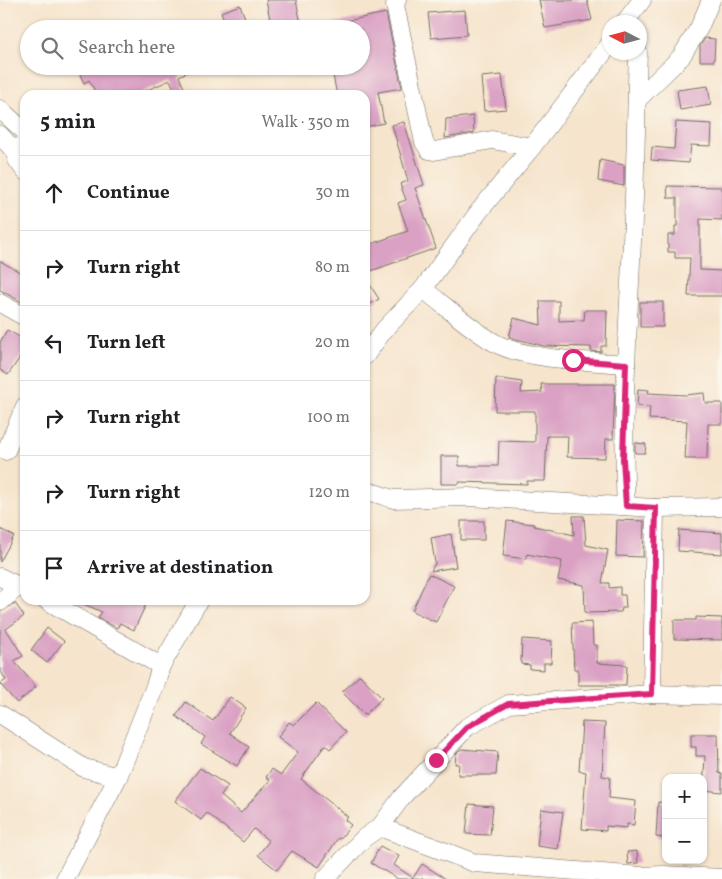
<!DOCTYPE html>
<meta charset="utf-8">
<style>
:root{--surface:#fff;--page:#f2f2f2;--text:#202124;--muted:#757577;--line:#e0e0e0}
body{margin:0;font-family:Vollkorn,serif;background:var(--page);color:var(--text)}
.controls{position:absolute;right:15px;bottom:15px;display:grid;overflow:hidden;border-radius:10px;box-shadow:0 1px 4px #0004}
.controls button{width:45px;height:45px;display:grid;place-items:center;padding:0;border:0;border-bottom:1px solid var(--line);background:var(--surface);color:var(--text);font:25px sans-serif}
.compass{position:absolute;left:602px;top:15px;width:45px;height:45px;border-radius:50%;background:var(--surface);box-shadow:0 1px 4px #0004;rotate:276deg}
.stop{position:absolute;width:15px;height:15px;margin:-11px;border:4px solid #db2777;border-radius:50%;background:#fff}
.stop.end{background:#db2777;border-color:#fff;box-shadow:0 1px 5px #0008}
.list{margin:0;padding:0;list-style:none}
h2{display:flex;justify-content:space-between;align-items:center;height:65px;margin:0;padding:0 20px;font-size:21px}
h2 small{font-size:16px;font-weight:400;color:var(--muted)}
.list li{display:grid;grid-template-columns:32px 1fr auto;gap:15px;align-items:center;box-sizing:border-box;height:75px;padding:0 20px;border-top:1px solid var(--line)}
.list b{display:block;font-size:19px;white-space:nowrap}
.list em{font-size:16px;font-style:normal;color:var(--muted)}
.icon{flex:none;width:28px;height:28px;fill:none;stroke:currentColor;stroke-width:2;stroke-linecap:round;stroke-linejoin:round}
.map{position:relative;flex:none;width:722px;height:879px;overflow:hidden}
.search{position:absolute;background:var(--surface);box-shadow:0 1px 4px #0004;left:20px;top:20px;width:350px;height:55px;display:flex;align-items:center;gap:12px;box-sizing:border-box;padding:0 18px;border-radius:28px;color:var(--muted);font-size:19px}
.panel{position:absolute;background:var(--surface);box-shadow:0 1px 4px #0004;left:20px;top:90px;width:350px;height:515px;border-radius:15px}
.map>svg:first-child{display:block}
</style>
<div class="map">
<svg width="722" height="879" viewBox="0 0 722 879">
<rect width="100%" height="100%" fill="#fbf7ec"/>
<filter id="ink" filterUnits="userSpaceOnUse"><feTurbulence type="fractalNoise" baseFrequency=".02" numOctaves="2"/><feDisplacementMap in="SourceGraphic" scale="10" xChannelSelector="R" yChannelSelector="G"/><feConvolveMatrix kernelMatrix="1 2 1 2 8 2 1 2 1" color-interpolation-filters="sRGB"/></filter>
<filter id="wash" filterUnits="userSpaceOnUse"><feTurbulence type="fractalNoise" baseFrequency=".0096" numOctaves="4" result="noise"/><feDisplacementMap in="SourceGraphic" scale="20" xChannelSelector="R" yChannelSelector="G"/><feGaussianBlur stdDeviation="1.12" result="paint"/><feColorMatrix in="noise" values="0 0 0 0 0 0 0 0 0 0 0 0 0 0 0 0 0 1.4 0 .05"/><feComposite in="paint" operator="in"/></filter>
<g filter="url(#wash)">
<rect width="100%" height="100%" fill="#f6e4cc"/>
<g id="blocks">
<g fill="#daa1c4">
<path d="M266,0H296L302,29H272Z"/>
<path d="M539,0H587L592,20L545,28Z"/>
<path d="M240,5L245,18L226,25L221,12Z"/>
<path d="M465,10L467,35L431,38L428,13Z"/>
<path d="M386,13L402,88L378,92L384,123L365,127V95H337L331,66H361V29H332L331,24Z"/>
<path d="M705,38L715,39L714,61H700V46Z"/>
<path d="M76,66H100L103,71L112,66H200L179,76L187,95H177L170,80L136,95H97L89,80L84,83Z"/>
<path d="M502,75L506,109L484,111L481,77Z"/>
<path d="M708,86L711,105L680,110L677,90Z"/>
<path d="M473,116L474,133L445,138L446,119Z"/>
<path d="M404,122L424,185L415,188L436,248L365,273V246L408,231L398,203L406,200L400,184L408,181L392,125Z"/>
<path d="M676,122L712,124L711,146L691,145L689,163L651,160L652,147L674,149Z"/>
<path d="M600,160L624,165V186L598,181Z"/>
<path d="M667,186L722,187V220L700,219V270L722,271V296H688L690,258H675V252H668V235H675V226H677V198H668Z"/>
<path d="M0,261L25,275V304L0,290Z"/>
<path d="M365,277L379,299L365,307Z"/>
<path d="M540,301H559V321L584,320L585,310H607L606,346H601V352L591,351V347L544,346L509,337L514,318L541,325Z"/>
<rect x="640" y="302" width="23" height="25"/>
<path d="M7,330L25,340V350L8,375L0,370V342Z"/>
<path d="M496,378L522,382L521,393L542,392L541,384H615L613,439H606L605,458L567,457L568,436H547L545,481H527V484L459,482V484H441V456H459V466H498L499,441L535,442V411H495Z"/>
<path d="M638,389L649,390L648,393L685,395L704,393L705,403H722V424H708L707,459H685L687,421L649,419L650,407L637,406Z"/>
<path d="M635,443L646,444L645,453H635Z"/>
<path d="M573,516H584L586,545L608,550L602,583H609V588L620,587V595H625L626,608H622L621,612L585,613L584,585L558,580L562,561L527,554L526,559L503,556L507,521L534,524V526L574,535Z"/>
<path d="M617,520L644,521L643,557L616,556Z"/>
<rect x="461" y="521" width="23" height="19"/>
<path d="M0,529L14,536L0,562Z"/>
<path d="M679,530L722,533V554L678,551Z"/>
<path d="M451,534L456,567L431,571L435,563L431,538Z"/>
<path d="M429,574L454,586L436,622L412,611Z"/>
<path d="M75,600H148L134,630L120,623L117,628L98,618L102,612Z"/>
<path d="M15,603L24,616L6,629L23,656L14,661L36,687L17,703L0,684L6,680L0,670V612Z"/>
<path d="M696,617L722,618V640L674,639V620H696Z"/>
<path d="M592,622L593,645H597V663L627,665L626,685H578V669H574L572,623Z"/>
<path d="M47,628L64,641L47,663L31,650Z"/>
<path d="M522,639L552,641L551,663H544V670L530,669V665L521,664Z"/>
<path d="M360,675L382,698L365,715L342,692Z"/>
<path d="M230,697L246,708L230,733L249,747L237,766L201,744L205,737L176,716L186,702L213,721Z"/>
<path d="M316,703L346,732L330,749L325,745L301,779L348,817L345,820L351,825L340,839L338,838L319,867L292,851L277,870L258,855L269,841L254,829L243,842L207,813L201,820L175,801L200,768L228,786L221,796L241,813L270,780L266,777L272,769L281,775L298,752L278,737L289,722L294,725Z"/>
<path d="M582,722L605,723L602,776L610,777L609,798L636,801L634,825L627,824V828L606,826V831L582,829L586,772L579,771Z"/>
<path d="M691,734H718L719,773L722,774V792L703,790L705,756H696V747H691Z"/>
<path d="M461,749L498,752L496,775H458L459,764H455L456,754Z"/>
<path d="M658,802L666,803V838L656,837Z"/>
<path d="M469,804L493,806L490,835L466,834Z"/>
<path d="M541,809L563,812L558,849L537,846Z"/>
<path d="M380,846L399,856L394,865L413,878L422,864L446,879H398L371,863Z"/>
<path d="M637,851L638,863L628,864L627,852Z"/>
</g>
</g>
</g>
<g filter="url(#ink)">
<use href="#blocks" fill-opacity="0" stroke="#726c63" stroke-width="1"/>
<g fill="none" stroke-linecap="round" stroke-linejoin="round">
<g stroke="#726c63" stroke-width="19">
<g id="minor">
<path d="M397,0L395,5L424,142L429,150L434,151L492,140L532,147"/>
<path d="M625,22L642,0"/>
<path d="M637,100L681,57L699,28L711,0"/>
<path d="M0,109L25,132"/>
<path d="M0,135L17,154"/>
<path d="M25,143L19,148L17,160L25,171"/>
<path d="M423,289C447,307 471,330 497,344C529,360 590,361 626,364"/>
<path d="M0,303L25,317"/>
<path d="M365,356L384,330L423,289L480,210L532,147L610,44"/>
<path d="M6,451L25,406"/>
<path d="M365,490L393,499L468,497L655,508L722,507"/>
<path d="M626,506C621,411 629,315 633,219C636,163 636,108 638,52"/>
<path d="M0,577L25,589"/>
<path d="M46,600L161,666"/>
<path d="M0,602L19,586"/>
<path d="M652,694L655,508"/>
<path d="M0,714L84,768L118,777"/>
<path d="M380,827L475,863L640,876L664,875L722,878"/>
<path d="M65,879L118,777L155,686L161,666L199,600"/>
<path d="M325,879L364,838L380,827L402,797L467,727L509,704L652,694L722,696"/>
</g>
</g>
<use href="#minor" stroke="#fff" stroke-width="18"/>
</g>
</g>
<g fill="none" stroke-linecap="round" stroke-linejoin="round" filter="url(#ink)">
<path stroke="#db2777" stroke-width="6" d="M436,760L467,727L508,704L652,694L656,508L626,506L623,459L626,364L573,360"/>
</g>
</svg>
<div class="controls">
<button>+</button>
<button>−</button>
</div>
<svg class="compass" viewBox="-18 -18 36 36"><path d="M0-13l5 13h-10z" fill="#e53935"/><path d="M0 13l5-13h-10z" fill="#757577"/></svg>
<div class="stop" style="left:573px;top:360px"></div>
<div class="stop end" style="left:436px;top:760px"></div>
<div class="search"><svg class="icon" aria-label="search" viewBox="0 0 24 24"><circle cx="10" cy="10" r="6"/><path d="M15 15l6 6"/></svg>Search here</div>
<section class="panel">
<h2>5 min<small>Walk · 350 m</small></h2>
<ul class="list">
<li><svg class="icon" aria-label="ahead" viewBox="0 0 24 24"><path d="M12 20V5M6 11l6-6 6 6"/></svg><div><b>Continue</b></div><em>30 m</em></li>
<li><svg class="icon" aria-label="right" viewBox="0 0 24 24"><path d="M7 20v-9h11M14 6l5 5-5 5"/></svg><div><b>Turn right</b></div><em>80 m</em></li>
<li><svg class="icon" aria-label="left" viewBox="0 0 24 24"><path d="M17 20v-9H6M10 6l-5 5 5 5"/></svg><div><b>Turn left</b></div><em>20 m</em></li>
<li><svg class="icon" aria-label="right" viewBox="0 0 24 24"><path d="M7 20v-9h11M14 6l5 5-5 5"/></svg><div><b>Turn right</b></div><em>100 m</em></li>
<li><svg class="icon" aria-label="right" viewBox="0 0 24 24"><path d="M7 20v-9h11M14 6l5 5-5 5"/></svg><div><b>Turn right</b></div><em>120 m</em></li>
<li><svg class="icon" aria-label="arrive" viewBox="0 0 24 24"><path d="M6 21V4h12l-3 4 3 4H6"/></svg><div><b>Arrive at destination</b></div></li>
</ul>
</section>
</div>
